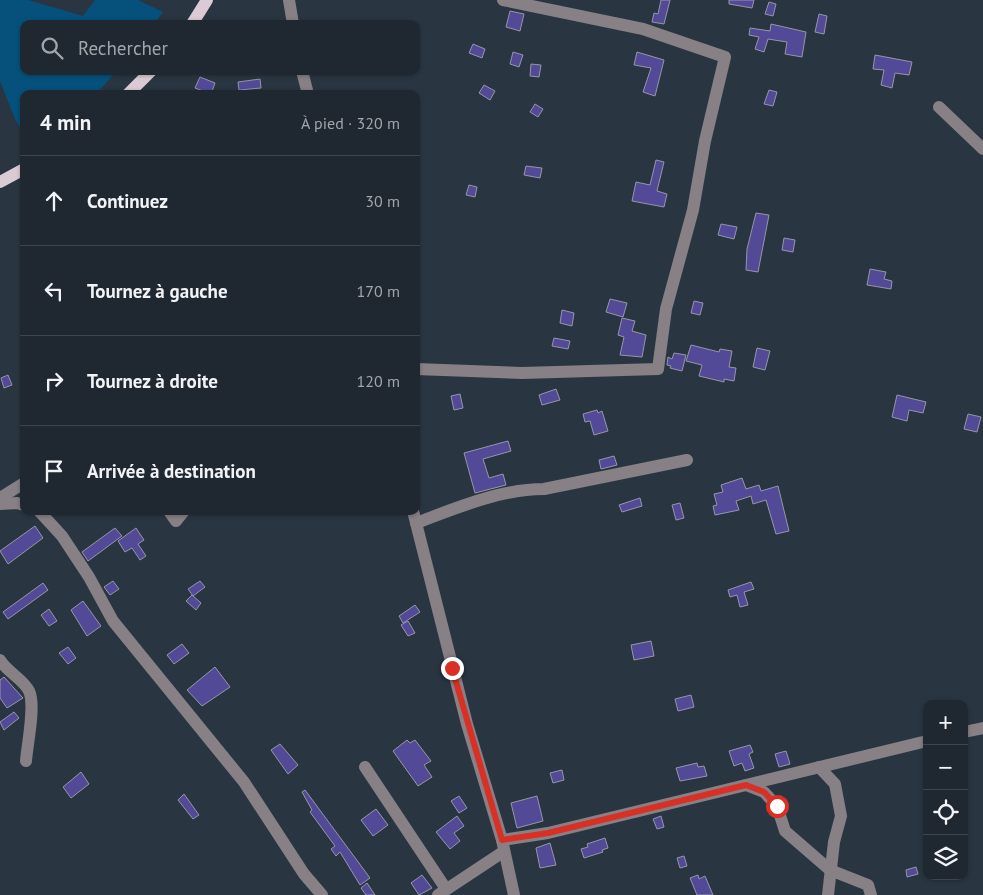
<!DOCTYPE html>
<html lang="fr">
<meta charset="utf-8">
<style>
:root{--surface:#1f2831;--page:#273039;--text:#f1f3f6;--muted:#a1a6ab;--line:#3c444d}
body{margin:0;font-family:"PT Sans",sans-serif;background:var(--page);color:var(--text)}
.controls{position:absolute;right:15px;bottom:15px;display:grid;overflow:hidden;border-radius:10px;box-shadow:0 1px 4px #0004}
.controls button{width:45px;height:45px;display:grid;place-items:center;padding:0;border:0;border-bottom:1px solid var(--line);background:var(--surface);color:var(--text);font:25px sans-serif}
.stop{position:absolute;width:15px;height:15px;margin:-11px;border:4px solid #d93025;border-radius:50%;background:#fff}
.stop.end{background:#d93025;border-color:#fff;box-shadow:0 1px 5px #0008}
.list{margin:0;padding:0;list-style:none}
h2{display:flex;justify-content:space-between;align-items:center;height:65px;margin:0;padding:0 20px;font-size:21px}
h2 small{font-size:16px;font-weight:400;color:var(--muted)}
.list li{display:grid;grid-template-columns:32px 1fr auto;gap:15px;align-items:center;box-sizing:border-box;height:90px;padding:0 20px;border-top:1px solid var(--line)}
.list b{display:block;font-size:19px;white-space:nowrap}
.list em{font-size:16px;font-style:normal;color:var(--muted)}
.icon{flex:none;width:28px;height:28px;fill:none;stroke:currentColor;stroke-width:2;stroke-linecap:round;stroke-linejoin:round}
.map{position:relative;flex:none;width:983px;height:895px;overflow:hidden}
.search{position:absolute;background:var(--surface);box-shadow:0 1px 4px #0004;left:20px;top:20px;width:400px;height:55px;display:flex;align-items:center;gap:12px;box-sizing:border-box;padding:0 18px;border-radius:10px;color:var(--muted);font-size:19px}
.panel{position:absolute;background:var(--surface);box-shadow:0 1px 4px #0004;left:20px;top:90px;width:400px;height:425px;border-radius:10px}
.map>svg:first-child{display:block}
</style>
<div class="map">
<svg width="983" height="895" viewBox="0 0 983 895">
<rect width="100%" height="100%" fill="#293641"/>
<path fill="#05517b" d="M0,0H28L83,16L95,0H138L163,12L154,24H24V71H117L96,94H24V135L15,119L0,81Z"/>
<g fill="#534a97" stroke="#9696a8">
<path d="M661,0H670L664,24L652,22L654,13L658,14Z"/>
<path d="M729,0H754L752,8L729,4Z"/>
<path d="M769,2L776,4L773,16L765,14Z"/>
<path d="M510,11L524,14L520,31L506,27Z"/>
<path d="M819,14L827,16L824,34L815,32Z"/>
<path d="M771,24L806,32L802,57L785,54L787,42L768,39L764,52L755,49L759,37L749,35L750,28L770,31Z"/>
<path d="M473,44L485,49L482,58L469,53Z"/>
<path d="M513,52L523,55L519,67L510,64Z"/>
<path d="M637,52L664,60L655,96L643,92L651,68L634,65Z"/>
<path d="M875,55L912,62L909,75L895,73L892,88L881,85L884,70L873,69Z"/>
<path d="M531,64L541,65L539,77L530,76Z"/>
<path d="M200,77L215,83L211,94L195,88Z"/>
<path d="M260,79L261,88L239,90L238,82Z"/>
<path d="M484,85L495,91L490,100L479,93Z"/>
<path d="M769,90L777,92L773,106L764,104Z"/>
<path d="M535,104L543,109L538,117L530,112Z"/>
<path d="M656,160L664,162L657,191L667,194L664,207L632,201L636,182L650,185Z"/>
<path d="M526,166L542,168L540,178L524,175Z"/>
<path d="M469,185L477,187L475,197L466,195Z"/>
<path d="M756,213L769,215L758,272L746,270L747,249Z"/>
<path d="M721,224L737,227L734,239L718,235Z"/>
<path d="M784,238L795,240L793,252L782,250Z"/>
<path d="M870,269L886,272L884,279L892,281L891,289L867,285Z"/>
<path d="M610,299L627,303L623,317L606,312Z"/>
<path d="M694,301L703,303L700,315L691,313Z"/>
<path d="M562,310L574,313L572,326L560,323Z"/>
<path d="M622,318L635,321L632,331L646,335L642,357L620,355L624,337L618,335Z"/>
<path d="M554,338L570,341L568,349L552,346Z"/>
<path d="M691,345L719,352L720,349L732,351L729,367L736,368L734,381L724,379V382L699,376L702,365L686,361Z"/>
<path d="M757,348L770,351L765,370L753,367Z"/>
<path d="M674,353L686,355L682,371L670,368L671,366L667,365L668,357L672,359Z"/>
<path d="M8,375L12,385L4,388L1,378Z"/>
<path d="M556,389L560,400L542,405L539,395Z"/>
<path d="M460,394L463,408L454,410L451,396Z"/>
<path d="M897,395L926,402L923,413L909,410L907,421L892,417Z"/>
<path d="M597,410L598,413L602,411L608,431L594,435L590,421L585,422L583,414Z"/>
<path d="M968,414L981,417L977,432L964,429Z"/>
<path d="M508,441L511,451L483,459L489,478L503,474L506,485L475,493L464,453Z"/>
<path d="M614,456L617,465L601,469L599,460Z"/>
<path d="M742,478L746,489L759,485L761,491L778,486L789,531L776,534L766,500L753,504L751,496L736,501L739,510L715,515L713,506L717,505L714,494L723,492L721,485Z"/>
<path d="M640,498L642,506L622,512L619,505Z"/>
<path d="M680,503L684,518L676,520L672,505Z"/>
<path d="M35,526L43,538L8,564L0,551Z"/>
<path d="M115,528L122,536L88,561L82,552Z"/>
<path d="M136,528L144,540L138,544L146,556L140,560L132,548L125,552L118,541Z"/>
<path d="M113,581L119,589L110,595L104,587Z"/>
<path d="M200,581L205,587L193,596L188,589Z"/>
<path d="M751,582L754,589L744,592L748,605L740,607L737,595L730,597L728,590Z"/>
<path d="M43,583L48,590L8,619L3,612Z"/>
<path d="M192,595L201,603L196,610L186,601Z"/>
<path d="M83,601L101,626L87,636L71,610Z"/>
<path d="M415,605L420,612L403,623L399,616Z"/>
<path d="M49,609L57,621L49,626L41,615Z"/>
<path d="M408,621L415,633L408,636L401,625Z"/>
<path d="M651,641L654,656L634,660L631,645Z"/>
<path d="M182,644L189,653L174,664L167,655Z"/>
<path d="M68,647L76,658L68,664L59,653Z"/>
<path d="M215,667L230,687L202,706L187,690Z"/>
<path d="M4,677L23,698L7,708L0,698V680Z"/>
<path d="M691,695L694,707L678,711L675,699Z"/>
<path d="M14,712L19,718L4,730L0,722Z"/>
<path d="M407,740L410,743L415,740L431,761L424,765L432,777L418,786L393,751Z"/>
<path d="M280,744L298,765L288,774L271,750Z"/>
<path d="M750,745L753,752L749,754L754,768L745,771L742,763L734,766L729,751Z"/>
<path d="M786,751L790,764L779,767L775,754Z"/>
<path d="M697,763L698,767L704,766L707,776L680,781L676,768Z"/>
<path d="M562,770L564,780L553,783L550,773Z"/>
<path d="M81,772L89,784L71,798L63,787Z"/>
<path d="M305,790L370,878L360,885L340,852L336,856L331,849L335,846L310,812L312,810L302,792Z"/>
<path d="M184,794L199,815L193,819L178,800Z"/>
<path d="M459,796L467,808L459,813L451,801Z"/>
<path d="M537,796L543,821L517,828L511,803Z"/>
<path d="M376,809L388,825L373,836L361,820Z"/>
<path d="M457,816L464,826L454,833L460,841L450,849L436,832Z"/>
<path d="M661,816L664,827L657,829L653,819Z"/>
<path d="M605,838L608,848L602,850L603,852L584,858L581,849L588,847L587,844Z"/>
<path d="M550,843L556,865L540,868L536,848Z"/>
<path d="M684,856L687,866L680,868L677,858Z"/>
<path d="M916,867L918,874L907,877L906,870Z"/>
<path d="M422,875L432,888L419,895L411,883Z"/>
<path d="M698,875L699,879L705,876L713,895H697L690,878Z"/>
<path d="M367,883L375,895H366L361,888Z"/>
</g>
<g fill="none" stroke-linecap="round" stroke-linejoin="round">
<g stroke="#878085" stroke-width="12">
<path d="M289,0L293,24"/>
<path d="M302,71L308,94"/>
<path d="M939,107L983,149"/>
<path d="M416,369L522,373L658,369L666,309L693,210L705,141L725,57L643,29L503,0"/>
<path d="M0,498L24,483"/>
<path d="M0,504L17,503L24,505"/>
<path d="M39,511L62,536L89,577L113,621L244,782L304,874L322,895"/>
<path d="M169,511L176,521L184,511"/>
<path d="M413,511L467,724L502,840L514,895"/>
<path d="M416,523C457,508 500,489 544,489L687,460"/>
<path d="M0,660C7,672 23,679 29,691C36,705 27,745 26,761"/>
<path d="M964,732L983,728"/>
<path d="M365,767L446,889"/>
<path d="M819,767L835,784L841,816L834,842L828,895"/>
<path d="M746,785L764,792L777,806L785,831L830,870L868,885L871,895"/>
<path d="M502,840L548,833L927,741"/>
<path d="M438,895L503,852"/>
</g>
<g stroke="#dacbd5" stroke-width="12">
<path d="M192,24L207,0"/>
<path d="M128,94L151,71"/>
<path d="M0,182L24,169"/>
</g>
</g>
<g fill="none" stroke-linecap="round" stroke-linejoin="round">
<path stroke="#d93025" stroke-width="6" d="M452,668L502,840L548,833L746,785L764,792L777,806"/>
</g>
</svg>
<div class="controls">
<button>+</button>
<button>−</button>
<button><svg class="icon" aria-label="locate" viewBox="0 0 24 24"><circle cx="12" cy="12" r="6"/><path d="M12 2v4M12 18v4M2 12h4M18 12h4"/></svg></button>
<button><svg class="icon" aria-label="layers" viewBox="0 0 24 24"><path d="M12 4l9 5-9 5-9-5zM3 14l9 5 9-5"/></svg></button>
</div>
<div class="stop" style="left:777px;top:806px"></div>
<div class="stop end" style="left:452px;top:668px"></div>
<div class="search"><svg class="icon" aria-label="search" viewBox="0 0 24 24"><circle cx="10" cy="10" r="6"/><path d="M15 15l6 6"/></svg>Rechercher</div>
<section class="panel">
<h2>4 min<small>À pied · 320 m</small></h2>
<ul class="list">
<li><svg class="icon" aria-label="ahead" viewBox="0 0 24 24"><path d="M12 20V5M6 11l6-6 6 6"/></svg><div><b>Continuez</b></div><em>30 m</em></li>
<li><svg class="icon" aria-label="left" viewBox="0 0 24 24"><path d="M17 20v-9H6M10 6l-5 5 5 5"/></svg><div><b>Tournez à gauche</b></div><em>170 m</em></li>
<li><svg class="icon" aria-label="right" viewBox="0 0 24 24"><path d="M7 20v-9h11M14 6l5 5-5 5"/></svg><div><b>Tournez à droite</b></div><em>120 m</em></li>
<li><svg class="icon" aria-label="arrive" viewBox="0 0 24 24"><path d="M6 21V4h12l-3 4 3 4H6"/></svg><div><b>Arrivée à destination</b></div></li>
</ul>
</section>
</div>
